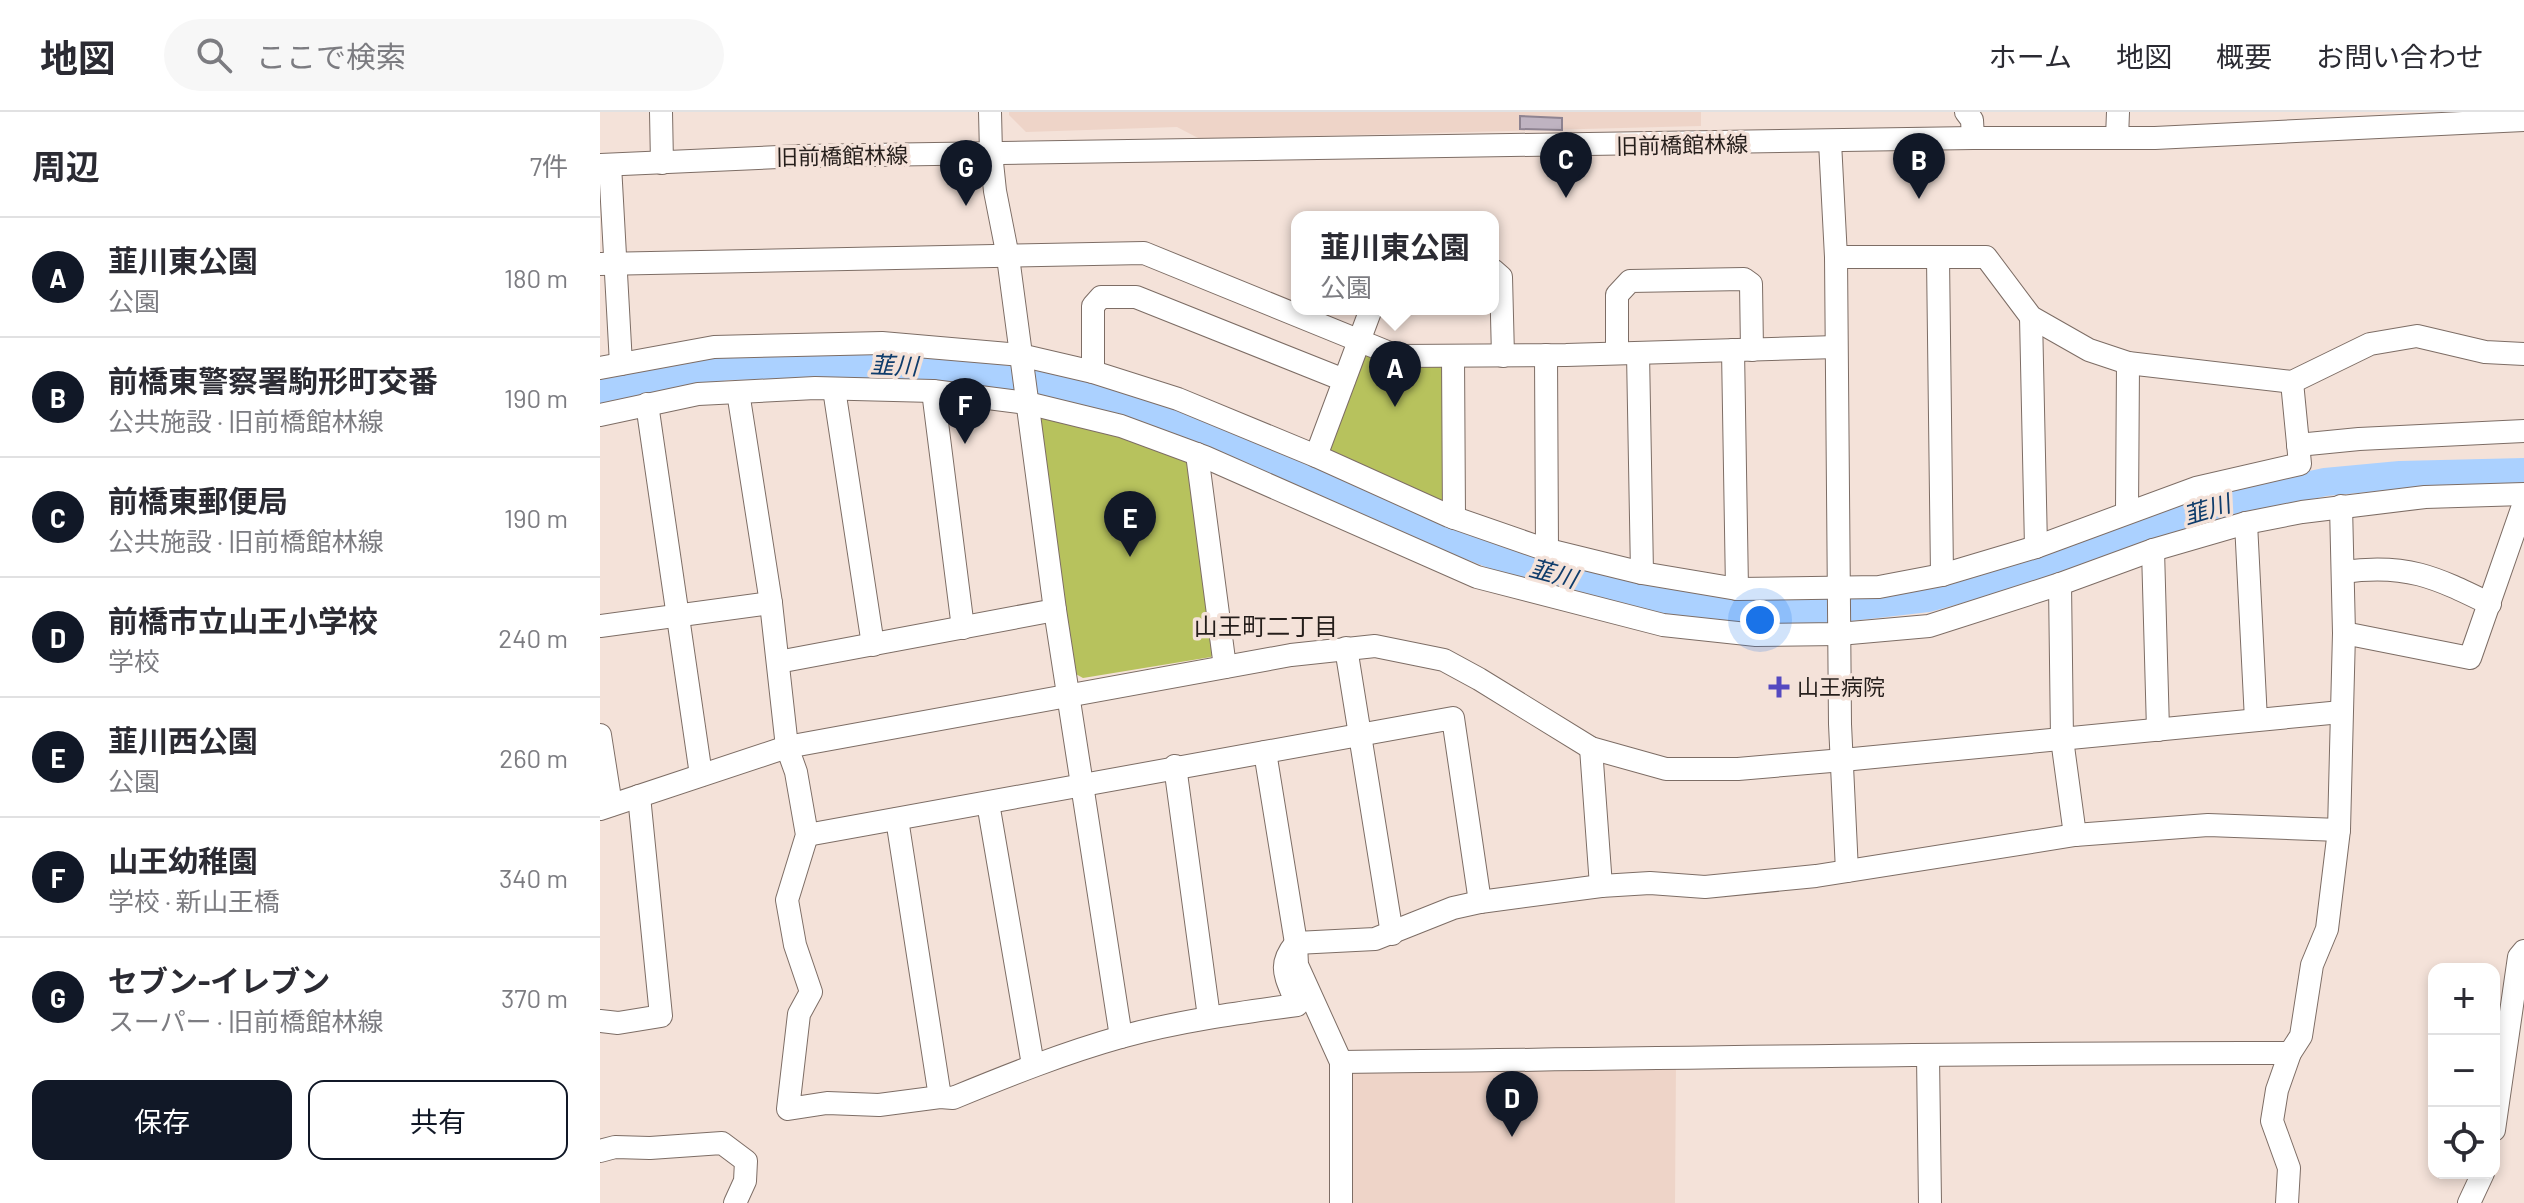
<!DOCTYPE html>
<html lang="ja">
<meta charset="utf-8">
<style>
:root{--surface:#fff;--page:#f7f7f7;--text:#2b2b33;--muted:#7c7c81;--line:#e1e1e2;--accent:#111827}
body{margin:0;font-family:Barlow,"Noto Sans JP",sans-serif;background:var(--page);color:var(--text)}
.controls{position:absolute;right:24px;bottom:24px;display:grid;overflow:hidden;border-radius:16px;box-shadow:0 4px 12px #0003}
.controls button{width:72px;height:72px;display:grid;place-items:center;padding:0;border:0;border-bottom:2px solid var(--line);background:var(--surface);color:var(--text);font:40px sans-serif}
.you{position:absolute;left:1160px;top:508px;width:28px;height:28px;margin:-20px;border:6px solid #fff;border-radius:50%;background:#1a73e8;box-shadow:0 0 0 12px #1a73e833}
.badge{display:grid;place-items:center;width:52px;height:52px;border-radius:50%;background:var(--accent);color:#fff;font-size:26px;font-weight:700}
.pin{position:absolute;translate:-50% -66px;filter:drop-shadow(0 2px 4px #0008)}
.pin::after{content:'';position:absolute;top:42px;width:28px;height:24px;background:inherit;clip-path:polygon(0 0,100% 0,50% 100%)}
.popup{position:absolute;left:691px;top:99px;width:208px;height:104px;box-sizing:border-box;display:grid;place-content:center;border-radius:16px;background:var(--surface);filter:drop-shadow(0 2px 6px #0005);font-size:26px;white-space:nowrap;color:var(--muted)}
.popup b{font-size:30px;color:var(--text)}
.popup::after{content:'';position:absolute;left:50%;top:100%;margin-left:-16px;border:16px solid transparent;border-top-color:var(--surface)}
.list{margin:0;padding:0;list-style:none}
h2{display:flex;justify-content:space-between;align-items:center;height:104px;margin:0;padding:0 32px;font-size:34px}
h2 small{font-size:26px;font-weight:400;color:var(--muted)}
.list li{display:grid;grid-template-columns:52px 1fr auto;gap:24px;align-items:center;box-sizing:border-box;height:120px;padding:0 32px;border-top:2px solid var(--line)}
.list b{display:block;font-size:30px;white-space:nowrap}
.list p{margin:0;font-size:26px;white-space:nowrap;color:var(--muted)}
.list em{font-size:26px;font-style:normal;color:var(--muted)}
.actions{display:flex;gap:16px;padding:24px 32px}
.actions a{flex:1;padding:18px 0;border:2px solid var(--accent);border-radius:16px;text-align:center;font-size:28px;color:var(--accent)}
.actions .main{background:var(--accent);color:#fff}
.icon{flex:none;width:44px;height:44px;fill:none;stroke:currentColor;stroke-width:2;stroke-linecap:round;stroke-linejoin:round}
.map{position:relative;flex:none;width:1924px;height:1091px;overflow:hidden}
header{display:flex;align-items:center;gap:48px;box-sizing:border-box;height:112px;padding:0 40px;background:var(--surface);border-bottom:2px solid var(--line)}
header strong{font-size:38px}
nav{display:flex;gap:44px;margin-inline-start:auto;font-size:28px}
.search{width:560px;height:72px;background:var(--page);display:flex;align-items:center;gap:20px;box-sizing:border-box;padding:0 28px;border-radius:44px;color:var(--muted);font-size:30px}
main{display:flex}
aside{flex:1;background:var(--surface)}
.map>svg:first-child{display:block}
</style>
<header>
<strong>地図</strong>
<div class="search"><svg class="icon" aria-label="search" viewBox="0 0 24 24"><circle cx="10" cy="10" r="6"/><path d="M15 15l6 6"/></svg>ここで検索</div>
<nav><a>ホーム</a><a>地図</a><a>概要</a><a>お問い合わせ</a></nav>
</header>
<main>
<aside>
<h2>周辺<small>7件</small></h2>
<ul class="list">
<li><span class="badge">A</span><div><b>韮川東公園</b><p>公園</p></div><em>180 m</em></li>
<li><span class="badge">B</span><div><b>前橋東警察署駒形町交番</b><p>公共施設 · 旧前橋館林線</p></div><em>190 m</em></li>
<li><span class="badge">C</span><div><b>前橋東郵便局</b><p>公共施設 · 旧前橋館林線</p></div><em>190 m</em></li>
<li><span class="badge">D</span><div><b>前橋市立山王小学校</b><p>学校</p></div><em>240 m</em></li>
<li><span class="badge">E</span><div><b>韮川西公園</b><p>公園</p></div><em>260 m</em></li>
<li><span class="badge">F</span><div><b>山王幼稚園</b><p>学校 · 新山王橋</p></div><em>340 m</em></li>
<li><span class="badge">G</span><div><b>セブン-イレブン</b><p>スーパー · 旧前橋館林線</p></div><em>370 m</em></li>
</ul>
<div class="actions"><a class="main">保存</a><a>共有</a></div>
</aside>
<div class="map">
<svg width="1924" height="1091" viewBox="0 0 1924 1091">
<rect width="100%" height="100%" fill="#f4e2d9"/>
<g fill="#eed4c8">
<path d="M409,0H1101V14L600,27L577,15L426,20L409,3Z"/>
<path d="M1076,953L1075,1091H749L752,956Z"/>
</g>
<g fill="#b7c25d">
<path d="M763,242L840,249L848,257V388L839,392L730,343L726,334Z"/>
<path d="M445,302L582,344L587,349L617,535L611,545L483,566L474,561L438,309Z"/>
</g>
<g fill="none" stroke-linecap="round" stroke-linejoin="round">
<path stroke="#abd1ff" stroke-width="28" d="M0,282L73,261L129,254L249,252L331,256L474,278L582,312L768,394L919,453L1043,486L1113,498L1153,501L1207,500L1328,486L1437,456L1536,418L1628,391L1725,370L1800,363L1924,360"/>
</g>
<path fill="#bfb3c1" stroke="#8e8391" stroke-width="2" d="M920,4L962,6V18L920,17Z"/>
<g fill="none" stroke-linecap="round" stroke-linejoin="round">
<g stroke="#7d6d65" stroke-width="24">
<g id="minor">
<path d="M61,0L62,51"/>
<path d="M390,0L391,41L395,79L408,145L455,498L521,925"/>
<path d="M1366,0L1372,8L1373,26"/>
<path d="M1517,26L1518,0"/>
<path d="M1230,30L1236,145L1240,612L1247,759"/>
<path d="M0,53L201,44L1373,26H1555L1924,8"/>
<path d="M10,53L21,252"/>
<path d="M1236,145H1386L1431,205L1489,238L1528,251L1692,270L1770,232L1817,224L1885,240L1924,242"/>
<path d="M1338,146L1342,463"/>
<path d="M0,152L544,141L797,244L966,243L1236,235"/>
<path d="M893,158L901,165L903,244"/>
<path d="M1431,205L1436,435"/>
<path d="M1133,238L1137,477"/>
<path d="M1017,241V183L1030,169L1144,167L1151,172L1152,238"/>
<path d="M1038,241L1042,461"/>
<path d="M946,243L947,438"/>
<path d="M853,244L854,406"/>
<path d="M0,256L114,235L196,233L282,231L420,243L493,260L578,287L716,344L849,404L944,437L1042,461L1137,477L1279,475L1342,463L1436,435L1596,376L1700,352L1692,270"/>
<path d="M493,260V194L501,185H536L744,268"/>
<path d="M234,277L273,533"/>
<path d="M333,279L363,516"/>
<path d="M138,280L171,491L187,635L196,660L207,723L187,788L195,833L211,880L199,902L188,997L227,991L279,993L340,985L353,986C409,963 464,941 521,925C579,909 638,901 697,893C687,865 676,855 696,831L775,827L853,796L880,790L1001,774L1050,771L1105,775L1216,764L1475,723L1608,713L1739,718"/>
<path d="M47,292L101,663"/>
<path d="M0,303L98,282L215,276L333,279L427,291L521,314L605,345L877,465L1063,513L1156,523L1239,522L1329,514L1460,472L1553,438L1646,411L1702,400L1825,385L1924,382"/>
<path d="M1698,333L1759,327L1924,319"/>
<path d="M597,342L625,555"/>
<path d="M716,344L771,197"/>
<path d="M1527,400L1528,251"/>
<path d="M1646,411L1656,608"/>
<path d="M1553,438L1558,618"/>
<path d="M1743,460C1806,451 1835,465 1890,492"/>
<path d="M1460,472L1462,627L1475,723"/>
<path d="M0,514L171,491"/>
<path d="M1744,521L1870,546L1924,391"/>
<path d="M746,536L792,822"/>
<path d="M178,550L455,498"/>
<path d="M0,623L11,693"/>
<path d="M991,636L1001,774"/>
<path d="M665,640L696,831L697,853L741,950V1091"/>
<path d="M575,654L609,905"/>
<path d="M388,691L433,953"/>
<path d="M0,697L187,635L691,543L775,534L844,548L879,567L991,636L1066,657H1138L1243,648L1741,600"/>
<path d="M297,707L340,985"/>
<path d="M207,723L853,606L880,790"/>
<path d="M0,909L18,911L61,904L39,684"/>
<path d="M1328,944L1330,1091"/>
<path d="M741,950C1057,947 1374,940 1690,941"/>
<path d="M1894,1018L1919,845L1924,839"/>
<path d="M0,1039L15,1035L50,1036L122,1031L146,1049L145,1069L135,1091"/>
<path d="M1687,1091L1689,1056L1672,1009L1677,978L1690,941L1701,924L1712,853L1727,817L1739,718L1744,521L1741,394"/>
<path d="M1869,1091L1883,1061"/>
</g>
</g>
<use href="#minor" stroke="#fff" stroke-width="22"/>
</g>
<path fill="#5449c0" stroke="#f4e2d9" stroke-width="3" d="M1175 563h8v8h8v8h-8v8h-8v-8h-8v-8h8z"/>
<g text-anchor="middle" stroke-width="7" stroke-linejoin="round" paint-order="stroke">
<g font-size="22" fill="#251e1b" stroke="#f4e2d9">
<text transform="translate(1082 33) rotate(-1)" y="8">旧前橋館林線</text>
<text transform="translate(242 44) rotate(-1)" y="8">旧前橋館林線</text>
</g>
<g font-size="22" fill="#251e1b" stroke="#f4e2d9" text-anchor="start">
<text x="1197" y="583">山王病院</text>
</g>
<g font-size="24" font-style="italic" fill="#0f3c6b" stroke="#f4e2d9">
<text transform="translate(294 254) rotate(2)" y="8">韮川</text>
<text transform="translate(1607 398) rotate(-17)" y="8">韮川</text>
<text transform="translate(953 462) rotate(15)" y="8">韮川</text>
</g>
<g font-size="24" fill="#251e1b" stroke="#f4e2d9">
<text x="666" y="523">山王町二丁目</text>
</g>
</g>
</svg>
<div class="controls">
<button>+</button>
<button>−</button>
<button><svg class="icon" aria-label="locate" viewBox="0 0 24 24"><circle cx="12" cy="12" r="6"/><path d="M12 2v4M12 18v4M2 12h4M18 12h4"/></svg></button>
</div>
<div class="you"></div>
<div class="pin badge" style="left:795px;top:295px">A</div>
<div class="popup"><b>韮川東公園</b>公園</div>
<div class="pin badge" style="left:1319px;top:87px">B</div>
<div class="pin badge" style="left:966px;top:86px">C</div>
<div class="pin badge" style="left:912px;top:1025px">D</div>
<div class="pin badge" style="left:530px;top:445px">E</div>
<div class="pin badge" style="left:365px;top:332px">F</div>
<div class="pin badge" style="left:366px;top:94px">G</div>
</div>
</main>
